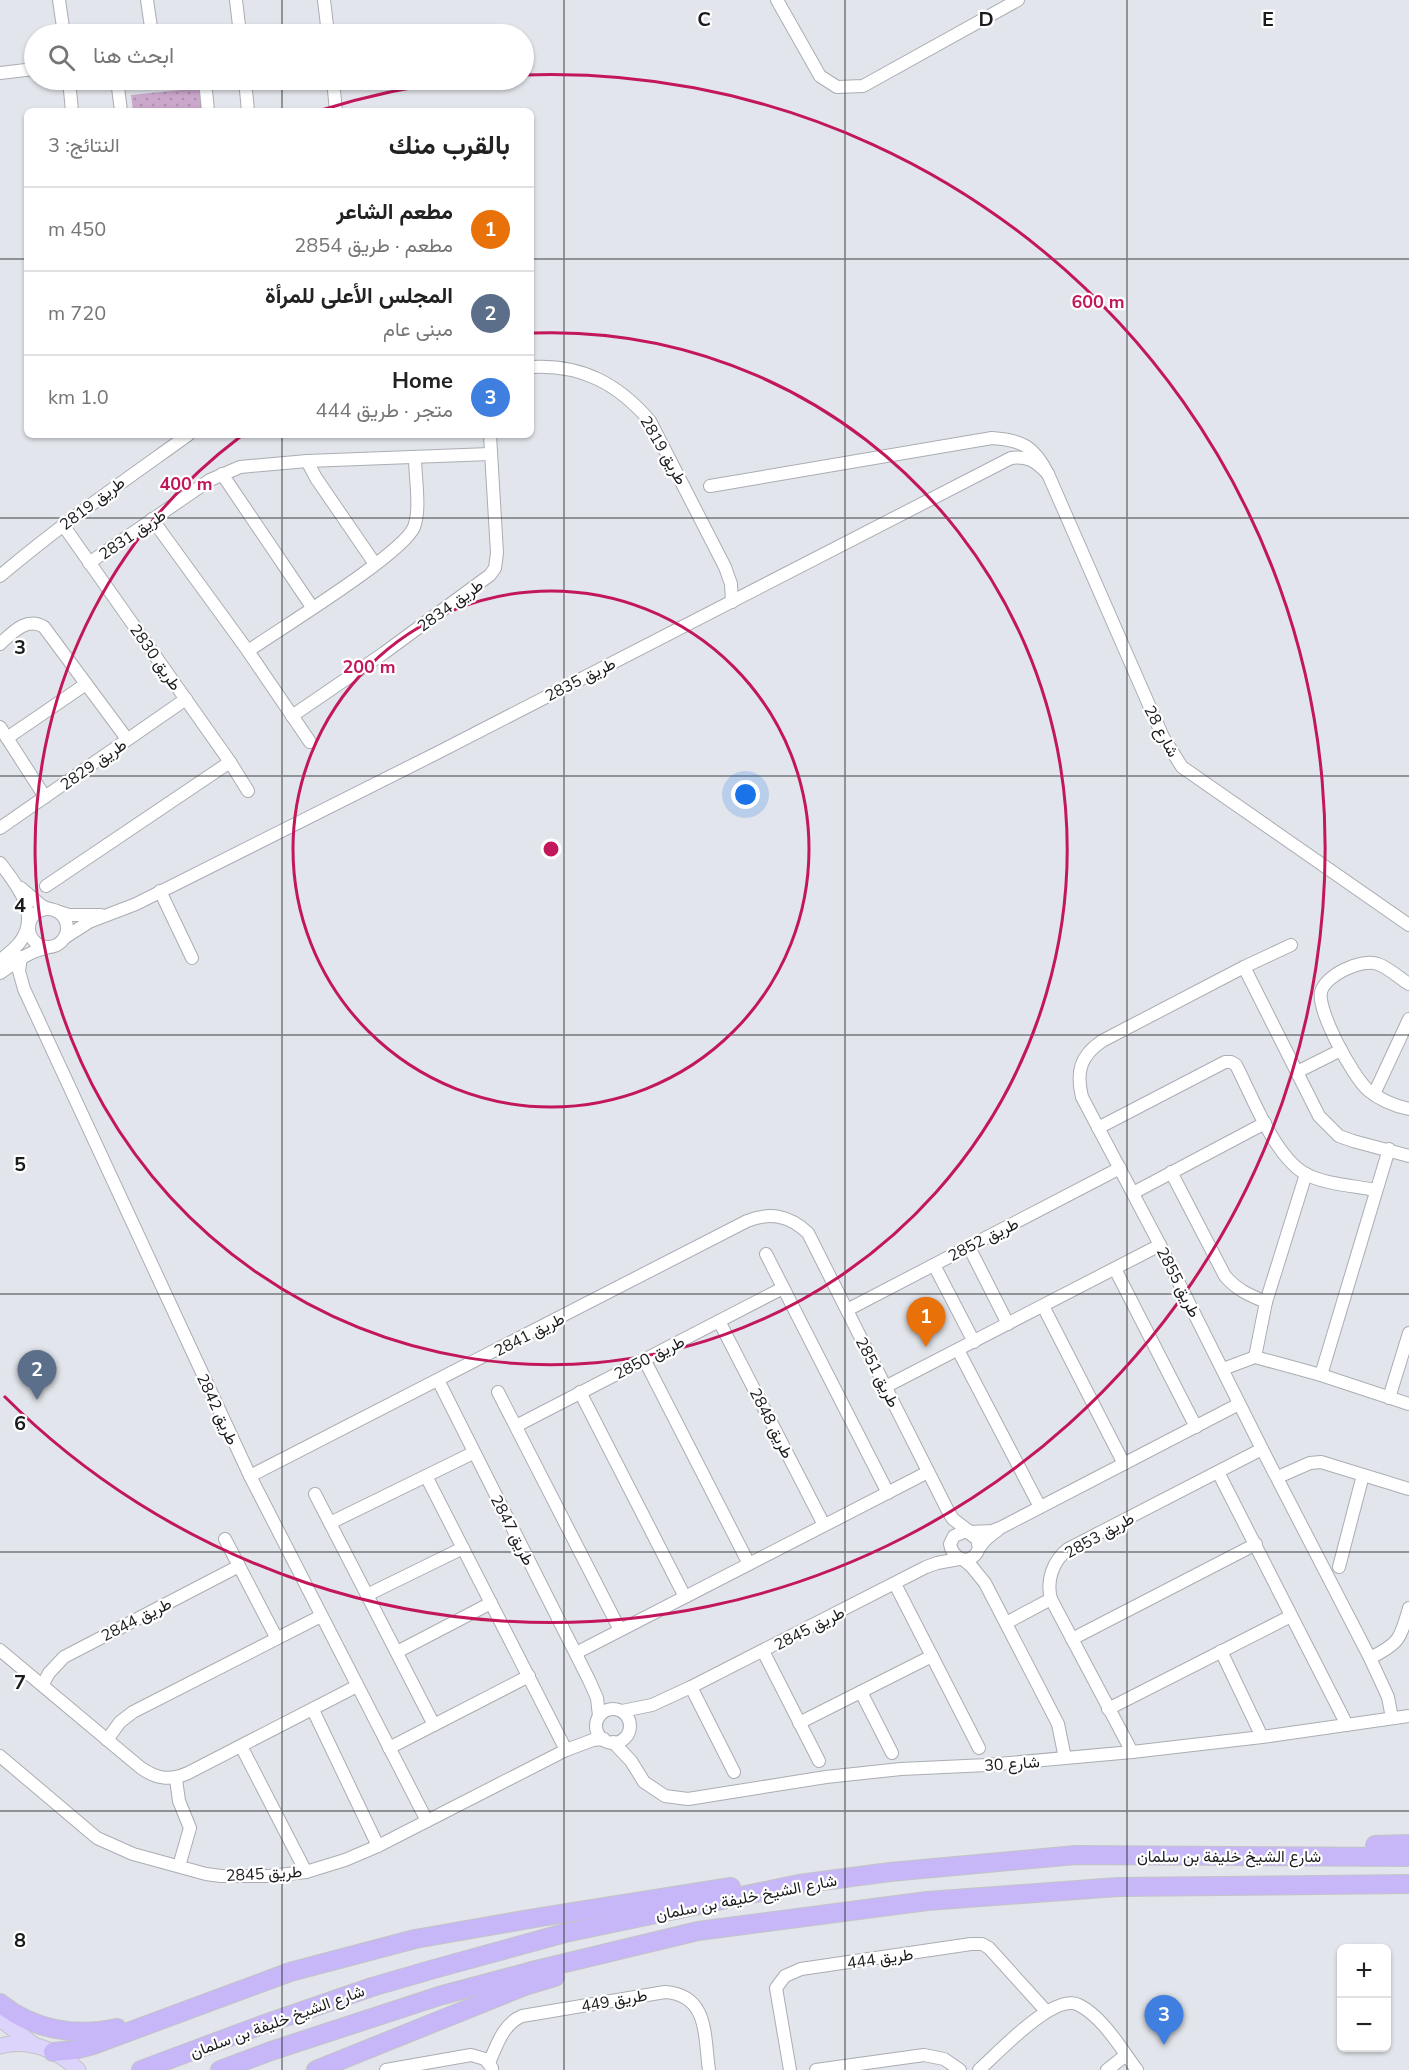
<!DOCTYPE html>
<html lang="ar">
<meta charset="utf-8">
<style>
:root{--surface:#fff;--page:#f6f6f6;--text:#222;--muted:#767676;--line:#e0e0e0;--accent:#6d6d0f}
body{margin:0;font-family:"Nunito Sans",Vazirmatn,sans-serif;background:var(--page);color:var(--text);direction:rtl}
.controls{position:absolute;right:18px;bottom:18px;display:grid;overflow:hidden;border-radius:9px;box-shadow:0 2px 4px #0004}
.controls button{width:54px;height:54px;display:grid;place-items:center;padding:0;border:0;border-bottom:2px solid var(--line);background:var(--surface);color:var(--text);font:30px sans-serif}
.you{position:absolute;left:746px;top:795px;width:21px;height:21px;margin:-15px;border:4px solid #fff;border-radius:50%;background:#1a73e8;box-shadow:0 0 0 9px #1a73e833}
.badge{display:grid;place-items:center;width:39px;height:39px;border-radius:50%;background:var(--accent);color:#fff;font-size:20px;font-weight:700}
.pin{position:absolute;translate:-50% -50px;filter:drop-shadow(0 2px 3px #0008)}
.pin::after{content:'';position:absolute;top:32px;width:21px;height:18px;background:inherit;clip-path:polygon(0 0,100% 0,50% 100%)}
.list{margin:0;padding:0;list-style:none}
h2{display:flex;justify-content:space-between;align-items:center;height:78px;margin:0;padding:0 24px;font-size:26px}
h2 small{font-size:20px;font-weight:400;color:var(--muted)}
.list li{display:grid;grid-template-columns:39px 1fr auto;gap:18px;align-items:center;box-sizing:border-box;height:84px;padding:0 24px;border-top:2px solid var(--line)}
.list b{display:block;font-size:22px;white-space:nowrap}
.list p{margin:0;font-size:20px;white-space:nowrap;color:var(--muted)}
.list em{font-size:20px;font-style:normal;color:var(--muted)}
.icon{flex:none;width:33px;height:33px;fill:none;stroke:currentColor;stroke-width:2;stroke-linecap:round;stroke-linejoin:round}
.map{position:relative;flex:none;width:1409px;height:2070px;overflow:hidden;direction:ltr}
.search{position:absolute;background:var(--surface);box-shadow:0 2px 4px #0004;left:24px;top:24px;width:510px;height:66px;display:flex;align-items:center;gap:15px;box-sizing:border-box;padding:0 21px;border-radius:33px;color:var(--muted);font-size:22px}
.panel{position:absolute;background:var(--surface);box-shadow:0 2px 4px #0004;left:24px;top:108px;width:510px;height:330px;border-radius:9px;direction:rtl}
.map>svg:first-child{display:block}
</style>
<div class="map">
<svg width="1409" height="2070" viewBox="0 0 1409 2070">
<defs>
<pattern id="park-dots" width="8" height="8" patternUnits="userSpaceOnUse" patternTransform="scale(1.5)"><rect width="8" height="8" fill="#cba7cb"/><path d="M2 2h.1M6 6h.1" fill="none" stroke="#ae8fae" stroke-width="1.8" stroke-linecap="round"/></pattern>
</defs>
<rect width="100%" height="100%" fill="#e2e5eb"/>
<path fill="url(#park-dots)" d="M200,88L202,111H133L131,95Z"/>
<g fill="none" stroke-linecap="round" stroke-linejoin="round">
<g stroke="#aaadb3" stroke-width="14">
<g id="minor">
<path d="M59,0L64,34"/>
<path d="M147,0L152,34"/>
<path d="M236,0L240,34"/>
<path d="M324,0L328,34"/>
<path d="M777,0L820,76L837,87L863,86L1018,0"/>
<path d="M0,73L34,69"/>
<path d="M69,80L72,111"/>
<path d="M117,80L121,111"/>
<path d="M205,80L208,111"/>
<path d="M245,80L248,111"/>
<path d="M333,80L336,111"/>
<path d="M531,367C582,364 618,384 650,421L725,567L731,584L732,602"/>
<path d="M307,461L316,478L375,564"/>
<path d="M222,474L312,607"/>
<path d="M710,486L992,438C1022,440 1034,446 1048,474L1163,737L1182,767L1409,925"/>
<path d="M152,519L248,651L310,742"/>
<path d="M63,525L230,762L248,791"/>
<path d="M89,563L210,480L240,467L307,461L490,454"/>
<path d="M0,576C60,525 124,481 188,435"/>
<path d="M0,644C12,633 27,616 44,627L127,739"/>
<path d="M248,651C278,630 403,554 414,527C421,509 415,477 415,457"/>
<path d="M292,716L384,653L490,575L495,568L497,553L490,435"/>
<path d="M0,727L45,797"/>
<path d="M7,738L86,684"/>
<path d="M0,828L186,699"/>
<path d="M0,863C17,885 41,914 20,942C15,949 6,955 0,961"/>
<path d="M46,886L230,762"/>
<path d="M21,888L42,906L49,909"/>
<path d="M160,891L192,958"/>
<circle cx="48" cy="928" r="19"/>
<path d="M56,911L69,915H101"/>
<path d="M64,938L89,922L136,904L437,753L1011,458C1028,456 1036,461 1048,474"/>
<path d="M1291,945L1244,967L1102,1041C1080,1056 1076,1072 1082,1097L1160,1245L1262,1449L1370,1658L1388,1697L1392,1718"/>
<path d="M21,957L19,971L24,989L250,1476L427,1821"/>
<path d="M1244,967L1319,1116L1339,1136L1353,1141L1409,1156"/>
<path d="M0,973C17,962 25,953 46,948"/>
<path d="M1409,984C1399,978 1389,968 1378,964C1362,958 1325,975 1321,992C1317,1011 1353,1077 1368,1090C1379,1099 1395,1106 1409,1109"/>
<path d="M1297,1072L1341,1050"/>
<path d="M1374,1094L1409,1019"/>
<path d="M1098,1128L1225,1062H1231L1236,1065C1252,1096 1274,1155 1304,1173C1322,1184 1356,1186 1376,1190"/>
<path d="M1171,1172L1225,1276C1237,1290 1249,1295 1266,1302"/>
<path d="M1133,1193L1265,1123"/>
<path d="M969,1247L1008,1324"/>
<path d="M766,1254L888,1493"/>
<path d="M934,1265L974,1342"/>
<path d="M1115,1269L1196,1427"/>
<path d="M1043,1306L1124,1464"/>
<path d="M847,1310L1120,1168"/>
<path d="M719,1321L824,1525"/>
<path d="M958,1350L1040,1507"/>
<path d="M1255,1357L1266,1302L1306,1174"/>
<path d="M644,1359L749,1564"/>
<path d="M1223,1369L1255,1357L1321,1375L1409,1404"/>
<path d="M1321,1375L1389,1149"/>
<path d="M438,1380L589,1680L597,1698L599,1716"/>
<path d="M885,1387L1160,1245"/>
<path d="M498,1392L620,1630"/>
<path d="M580,1392L685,1597"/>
<path d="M1389,1398L1409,1333"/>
<path d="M516,1426L783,1288"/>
<path d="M1218,1472L1347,1725"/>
<path d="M250,1476L747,1221C770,1212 789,1215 808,1233L948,1511L953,1519L970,1532L992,1531L1002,1527L1239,1404"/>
<path d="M426,1476L566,1750"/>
<path d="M1278,1477L1310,1463L1321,1462L1409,1489"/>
<path d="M315,1494L434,1725"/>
<path d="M330,1523L473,1453"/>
<path d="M225,1539L276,1637"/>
<path d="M979,1548L977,1539L966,1531L954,1536L950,1544C952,1556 965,1566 975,1555C979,1551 976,1552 980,1547C984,1540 992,1534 998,1530"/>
<path d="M964,1560L972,1567L985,1583L1058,1724L1065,1758"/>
<path d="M1339,1567L1363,1475"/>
<path d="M895,1584L979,1748"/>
<path d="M367,1595L463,1548"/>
<path d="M1006,1623L1051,1599"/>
<path d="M1072,1639L1256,1544"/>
<path d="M0,1650L141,1768C157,1779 170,1781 188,1773L357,1686"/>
<path d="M763,1651L819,1761"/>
<path d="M1221,1651L1262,1737"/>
<path d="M397,1652L491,1603"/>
<path d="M576,1653L928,1472"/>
<path d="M1370,1658C1400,1643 1400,1639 1409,1608"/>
<path d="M43,1684L49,1673L64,1657L239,1566"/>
<path d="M691,1687L734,1772"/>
<path d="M861,1692L892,1753"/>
<path d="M1108,1709L1291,1616"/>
<circle cx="613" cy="1726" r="17"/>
<path d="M313,1710L378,1846"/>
<path d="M622,1711L652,1705L691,1687L926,1567L937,1563L959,1559"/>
<path d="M799,1723L932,1656"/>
<path d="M107,1740L120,1722L133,1712L321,1616"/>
<path d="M613,1742L631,1761L644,1782L665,1796L688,1799L826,1777L901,1769L987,1765L1132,1752L1262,1737L1409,1716"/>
<path d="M241,1746L306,1872"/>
<path d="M389,1748L529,1676"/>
<path d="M1132,1752L1051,1599C1046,1580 1053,1561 1068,1549L1262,1449"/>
<path d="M0,1756L97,1838L133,1854L206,1874L221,1876H269L306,1872L345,1860L378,1846L566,1750L593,1740L604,1739"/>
<path d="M176,1779L179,1801L190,1828L179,1866"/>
<path d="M489,2063C497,2045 503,2024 522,2016L665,1992C709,1995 704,2036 709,2070"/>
<path d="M386,2070L471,2055L485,2059L492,2068"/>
<path d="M790,2070L776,1988L785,1976L801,1969L971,1944H982L989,1948L1046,2011"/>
<path d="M816,2070L924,2055L944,2059L960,2070"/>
<path d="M979,2070C998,2053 1054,1992 1079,2005C1104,2018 1121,2049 1137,2070"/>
<path d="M1107,2070L1126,2055"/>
</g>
</g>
<g stroke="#c3c4c4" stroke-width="17">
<g id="major">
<path d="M0,2019L34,2045"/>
<path d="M0,2046C28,2038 58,2050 78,2070"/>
</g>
</g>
<g stroke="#c3c4c4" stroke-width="20">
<g id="highway">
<path d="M1375,1845L1409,1844"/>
<path d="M0,2003C33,2030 76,2037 117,2028"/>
<path d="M53,2052L74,2050L93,2045L290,1972L415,1939L541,1917L731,1887"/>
<path d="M141,2070L259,2026L372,1987L434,1969L565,1933L799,1884L890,1872L1076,1855L1409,1857"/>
<path d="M220,2070L271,2051L439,1996L536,1970L698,1931L927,1901L1118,1887L1409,1884"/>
<path d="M316,2070L525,1986L555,1977"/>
</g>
</g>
<use href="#minor" stroke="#fff" stroke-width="12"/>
<use href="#major" stroke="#ddd4fb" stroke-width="15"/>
<use href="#highway" stroke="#c7b7f9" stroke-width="18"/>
</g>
<path fill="none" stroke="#1a1b1d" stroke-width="1.5" stroke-opacity="0.55" d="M282,0V34M564,0V2070M845,0V2070M1127,0V2070M282,80V111M0,259H27M531,259H1409M282,435V2070M0,518H1409M0,776H1409M0,1035H1409M0,1294H1409M0,1552H1409M0,1811H1409"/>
<g fill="none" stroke="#c2185b" stroke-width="3">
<circle cx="551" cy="849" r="258"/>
<path d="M533 333A516 516 0 1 1 240 437"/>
<path d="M318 111A774 774 0 0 1 463 80M524 75A774 774 0 1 1 4 1396"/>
</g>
<g text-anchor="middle" stroke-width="4.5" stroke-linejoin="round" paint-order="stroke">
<g font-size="16" fill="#1a1b1d" stroke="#fff">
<text transform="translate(664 450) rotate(60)" y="6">طريق 2819</text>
<text transform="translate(92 503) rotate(-37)" y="6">طريق 2819</text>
<text transform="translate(132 534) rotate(-34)" y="6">طريق 2831</text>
<text transform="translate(450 605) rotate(-36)" y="6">طريق 2834</text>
<text transform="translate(156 657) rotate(55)" y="6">طريق 2830</text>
<text transform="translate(580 679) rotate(-27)" y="6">طريق 2835</text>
<text transform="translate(1162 731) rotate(62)" y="6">شارع 28</text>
<text transform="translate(93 764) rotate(-35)" y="6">طريق 2829</text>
<text transform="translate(983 1239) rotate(-27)" y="6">طريق 2852</text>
<text transform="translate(1179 1282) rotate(63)" y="6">طريق 2855</text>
<text transform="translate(529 1334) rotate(-27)" y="6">طريق 2841</text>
<text transform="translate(649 1357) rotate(-27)" y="6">طريق 2850</text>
<text transform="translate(878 1372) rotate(63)" y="6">طريق 2851</text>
<text transform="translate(218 1409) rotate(65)" y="6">طريق 2842</text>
<text transform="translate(772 1423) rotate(63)" y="6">طريق 2848</text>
<text transform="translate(513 1530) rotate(63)" y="6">طريق 2847</text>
<text transform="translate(1099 1535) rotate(-29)" y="6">طريق 2853</text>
<text transform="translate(136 1619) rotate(-27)" y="6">طريق 2844</text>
<text transform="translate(809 1628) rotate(-27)" y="6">طريق 2845</text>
<text transform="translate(1012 1763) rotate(-4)" y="6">شارع 30</text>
<text x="1229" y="1862">شارع الشيخ خليفة بن سلمان</text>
<text transform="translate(264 1873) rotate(-3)" y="6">طريق 2845</text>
<text transform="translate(746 1897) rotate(-11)" y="6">شارع الشيخ خليفة بن سلمان</text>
<text transform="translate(880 1958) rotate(-8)" y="6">طريق 444</text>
<text transform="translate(614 2000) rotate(-10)" y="6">طريق 449</text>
<text transform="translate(277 2021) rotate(-20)" y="6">شارع الشيخ خليفة بن سلمان</text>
</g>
</g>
<g font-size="20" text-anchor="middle" font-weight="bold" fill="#1a1b1d" stroke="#fff" stroke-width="4.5" stroke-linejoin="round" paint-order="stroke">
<text x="704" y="26">C</text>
<text x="986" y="26">D</text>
<text x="1268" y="26">E</text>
<text x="20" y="654">3</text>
<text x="20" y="912">4</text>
<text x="20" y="1171">5</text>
<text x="20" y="1430">6</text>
<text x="20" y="1689">7</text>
<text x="20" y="1947">8</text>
</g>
<circle cx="551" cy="849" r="9" fill="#c2185b" stroke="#fff" stroke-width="3"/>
<g font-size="18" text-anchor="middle" font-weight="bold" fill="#c2185b" stroke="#fff" stroke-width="4.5" stroke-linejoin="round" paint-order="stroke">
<text x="1098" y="308">600 m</text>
<text x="186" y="490">400 m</text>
<text x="369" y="673">200 m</text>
</g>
</svg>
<div class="controls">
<button>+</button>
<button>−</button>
</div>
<div class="you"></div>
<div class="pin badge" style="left:926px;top:1347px;background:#e8710a">1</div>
<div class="pin badge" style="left:37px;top:1400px;background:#5c6f8a">2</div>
<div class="pin badge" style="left:1164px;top:2045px;background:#3f7fe0">3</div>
<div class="search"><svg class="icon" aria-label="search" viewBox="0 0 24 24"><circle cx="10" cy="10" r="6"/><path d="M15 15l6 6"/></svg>ابحث هنا</div>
<section class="panel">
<h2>بالقرب منك<small>النتائج: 3</small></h2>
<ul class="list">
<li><span class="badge" style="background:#e8710a">1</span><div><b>مطعم الشاعر</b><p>مطعم · طريق 2854</p></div><em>450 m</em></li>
<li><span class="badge" style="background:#5c6f8a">2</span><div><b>المجلس الأعلى للمرأة</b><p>مبنى عام</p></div><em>720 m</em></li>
<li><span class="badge" style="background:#3f7fe0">3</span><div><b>Home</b><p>متجر · طريق 444</p></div><em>1.0 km</em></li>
</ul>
</section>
</div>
